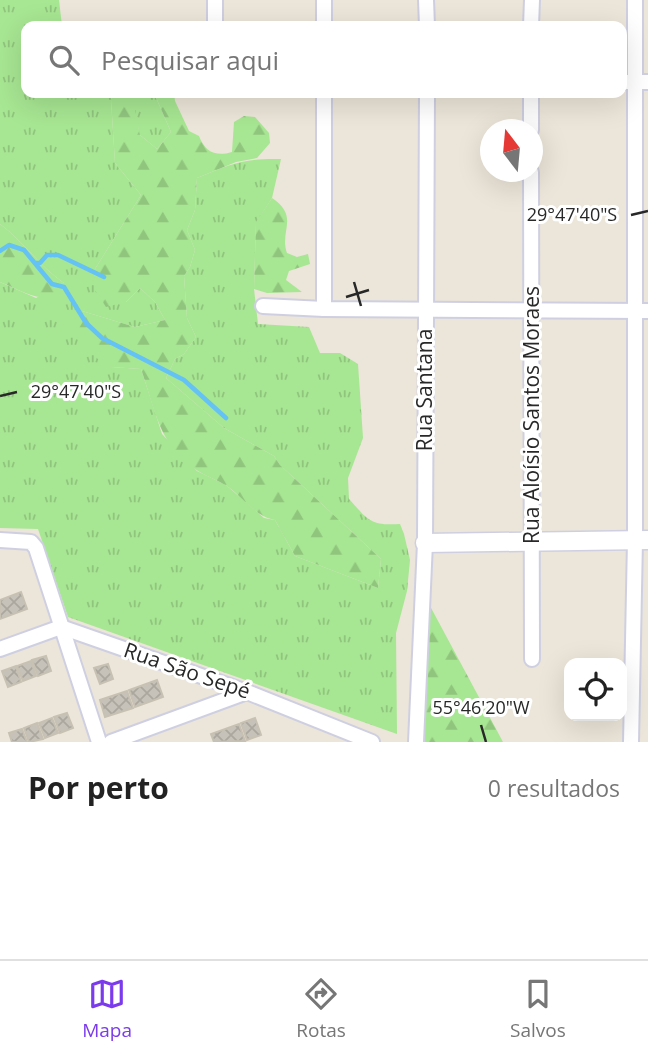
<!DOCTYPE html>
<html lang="pt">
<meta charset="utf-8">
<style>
:root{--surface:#fff;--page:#f2f2f2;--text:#222;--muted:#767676;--line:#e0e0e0;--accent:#7c3aed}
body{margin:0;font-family:"Open Sans",sans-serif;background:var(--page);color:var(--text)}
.controls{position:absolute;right:21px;bottom:21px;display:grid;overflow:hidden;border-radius:14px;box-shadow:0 7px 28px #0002}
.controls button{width:63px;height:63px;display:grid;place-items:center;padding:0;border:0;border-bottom:2px solid var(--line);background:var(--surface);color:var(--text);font:35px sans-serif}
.compass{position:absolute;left:480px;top:119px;width:63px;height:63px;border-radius:50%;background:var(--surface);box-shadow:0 7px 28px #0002;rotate:344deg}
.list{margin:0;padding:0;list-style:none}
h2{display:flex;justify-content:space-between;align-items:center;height:91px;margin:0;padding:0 28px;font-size:30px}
h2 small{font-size:23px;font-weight:400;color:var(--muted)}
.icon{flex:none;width:38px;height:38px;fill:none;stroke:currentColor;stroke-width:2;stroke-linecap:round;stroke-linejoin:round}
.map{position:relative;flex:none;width:648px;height:742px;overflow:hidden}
.search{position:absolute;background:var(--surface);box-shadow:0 7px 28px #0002;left:21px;right:21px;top:21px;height:77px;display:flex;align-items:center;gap:18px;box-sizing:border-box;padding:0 24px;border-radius:14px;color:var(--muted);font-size:26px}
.sheet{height:217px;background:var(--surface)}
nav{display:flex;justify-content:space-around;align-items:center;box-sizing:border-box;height:98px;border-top:2px solid var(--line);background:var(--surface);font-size:19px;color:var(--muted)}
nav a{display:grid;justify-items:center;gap:4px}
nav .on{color:var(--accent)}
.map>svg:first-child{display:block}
</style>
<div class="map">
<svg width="648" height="742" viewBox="0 0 648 742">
<defs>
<pattern id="grass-tufts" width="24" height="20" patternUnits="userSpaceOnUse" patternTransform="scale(1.75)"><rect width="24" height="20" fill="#a7e692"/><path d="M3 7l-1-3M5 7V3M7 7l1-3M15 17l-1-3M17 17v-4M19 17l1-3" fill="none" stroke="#90c57e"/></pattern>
<pattern id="forest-firs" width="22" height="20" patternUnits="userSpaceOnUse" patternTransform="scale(1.75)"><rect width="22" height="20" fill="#a7e692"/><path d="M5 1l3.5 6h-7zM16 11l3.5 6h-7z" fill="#90c57e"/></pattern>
<pattern id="building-cross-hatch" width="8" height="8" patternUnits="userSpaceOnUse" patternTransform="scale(1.75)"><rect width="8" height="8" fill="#c7c2b9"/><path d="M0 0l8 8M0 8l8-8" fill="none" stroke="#aba79f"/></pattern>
</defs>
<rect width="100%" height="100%" fill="#ece5d9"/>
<g fill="url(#grass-tufts)">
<path d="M0,0H59L62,26H26V93H113L111,100L115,163L141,195L95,269L126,302L140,288L155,302L165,320L135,327L82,311L111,367L141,369L162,434L197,471L226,485L264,518L275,520L295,556L378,588L381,559L280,465L274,456L224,428L166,378L175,359L184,354L196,337L187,318L184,276L190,267L195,250L187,230L195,210L197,178C230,164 245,158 281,159L272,198L256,223L254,289L258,324L309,327L320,353H340L358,364L363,438L348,478L349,499C368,520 370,526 400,524L404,534L410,560L407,591L396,633L397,734L68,617L38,529L0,528V282L36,298L64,283C39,266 24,242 0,224Z"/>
<path d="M130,93H154L171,132L157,149L140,135Z"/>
</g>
<g fill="url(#forest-firs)">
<path d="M113,93L132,94L140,135L157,149L171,132L154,93H174L175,101L189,131L199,136C205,152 216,157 232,152L234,122L244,116L255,117L269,133L270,143L257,158L236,162L197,178L195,210L187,230L195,250L190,267L184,276L187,318L196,337L184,354L175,359L166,378L224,428L274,456L280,465L381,559L378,588L295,556L275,520C255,517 243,497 227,486C218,480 207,477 198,471C159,447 155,409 141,369L111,367L102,363L72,334L68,324L72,314L82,311L135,327L165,320L155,302L140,288L126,302L106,307L95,290V269L141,195L115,163L111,100Z"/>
<path d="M272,198C300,217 279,231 287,253L297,257L308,254L310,264L289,271L286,280L302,292L267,293L254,289L256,222Z"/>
<path d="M0,224C24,242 39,266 64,283L66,294C43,305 22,291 0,282Z"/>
<path d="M430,606L503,742H422Z"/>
</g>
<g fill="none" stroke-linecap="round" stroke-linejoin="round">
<g stroke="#65c2f5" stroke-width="4.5">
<path d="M0,251L9,245L24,250L52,284L64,287L86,323L102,338L184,380L226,418"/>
<path d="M36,263H40L47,255H58L104,277"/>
</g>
</g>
<g fill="url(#building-cross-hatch)" stroke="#c7c1b3" stroke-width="2">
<path d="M21,592L27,609L0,619V600Z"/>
<path d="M46,656L51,671L38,676L32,660Z"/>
<path d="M31,661L36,676L23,681L17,666Z"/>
<path d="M108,664L113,679L100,684L94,668Z"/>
<path d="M16,666L21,682L8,687L2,671Z"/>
<path d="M157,680L163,697L135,707L129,690Z"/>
<path d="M127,691L133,708L105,717L100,700Z"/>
<path d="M67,713L73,728L60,733L54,717Z"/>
<path d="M52,718L58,733L45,738L39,723Z"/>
<path d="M255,718L261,735L247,740L241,723Z"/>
<path d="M37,723L43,739L29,742L24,728Z"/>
<path d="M239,724L245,741L214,742L211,734Z"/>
<path d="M22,729L27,742H12L9,733Z"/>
</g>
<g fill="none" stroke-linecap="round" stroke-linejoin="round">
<g stroke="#ced0e2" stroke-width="18">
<g id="minor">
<path d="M324,0V26"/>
<path d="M426,0L427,26"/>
<path d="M215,26V0"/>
<path d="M531,26L532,0"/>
<path d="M622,82H648"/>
<path d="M531,93V130"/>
<path d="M531,172L532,659"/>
<path d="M263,306L324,309L648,311"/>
<path d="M324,309V93"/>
<path d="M0,540L31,542L36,548L99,742"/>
<path d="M0,649L61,627L247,692L372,742"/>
<path d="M111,742L247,692"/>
<path d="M416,742L425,543L427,93"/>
<path d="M631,742L635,540V0"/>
</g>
</g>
<g stroke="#ced0e2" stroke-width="21">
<path id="tertiary" d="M425,543L648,540"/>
</g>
<use href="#minor" stroke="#fff" stroke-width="14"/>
<use href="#tertiary" stroke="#fff" stroke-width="18"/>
</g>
<path fill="none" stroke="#282828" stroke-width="2.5" d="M631,215L648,211M354,282L361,306M346,297L369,290M0,396L17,392M481,725L486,742"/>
<g text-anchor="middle" stroke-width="6" stroke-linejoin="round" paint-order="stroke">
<g font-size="21" fill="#282828" stroke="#fff">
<text transform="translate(425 390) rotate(-90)" y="7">Rua Santana</text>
<text transform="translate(532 415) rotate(-90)" y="7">Rua Aloísio Santos Moraes</text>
<text transform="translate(187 671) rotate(19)" y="7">Rua São Sepé</text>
</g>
</g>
<g font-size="18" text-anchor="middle" fill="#282828" stroke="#fff" stroke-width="6" stroke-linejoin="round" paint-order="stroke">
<text x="572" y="221">29°47'40"S</text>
<text x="76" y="398">29°47'40"S</text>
<text x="481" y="714">55°46'20"W</text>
</g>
</svg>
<div class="controls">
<button><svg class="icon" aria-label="locate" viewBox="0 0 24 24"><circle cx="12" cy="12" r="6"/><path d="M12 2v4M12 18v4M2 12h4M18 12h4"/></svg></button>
</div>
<svg class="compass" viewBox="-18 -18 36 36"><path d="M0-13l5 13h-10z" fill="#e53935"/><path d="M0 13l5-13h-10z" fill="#767676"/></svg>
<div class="search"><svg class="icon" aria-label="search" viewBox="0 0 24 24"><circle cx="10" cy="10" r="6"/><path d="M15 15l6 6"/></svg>Pesquisar aqui</div>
</div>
<section class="sheet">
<h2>Por perto<small>0 resultados</small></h2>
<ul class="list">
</ul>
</section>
<nav>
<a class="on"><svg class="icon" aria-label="map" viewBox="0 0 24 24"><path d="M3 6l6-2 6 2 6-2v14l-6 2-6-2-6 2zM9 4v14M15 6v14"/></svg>Mapa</a>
<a><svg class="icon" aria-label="directions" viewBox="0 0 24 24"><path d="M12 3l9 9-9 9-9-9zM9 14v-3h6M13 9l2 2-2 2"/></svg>Rotas</a>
<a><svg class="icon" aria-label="saved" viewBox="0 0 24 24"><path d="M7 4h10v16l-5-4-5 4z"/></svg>Salvos</a>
</nav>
